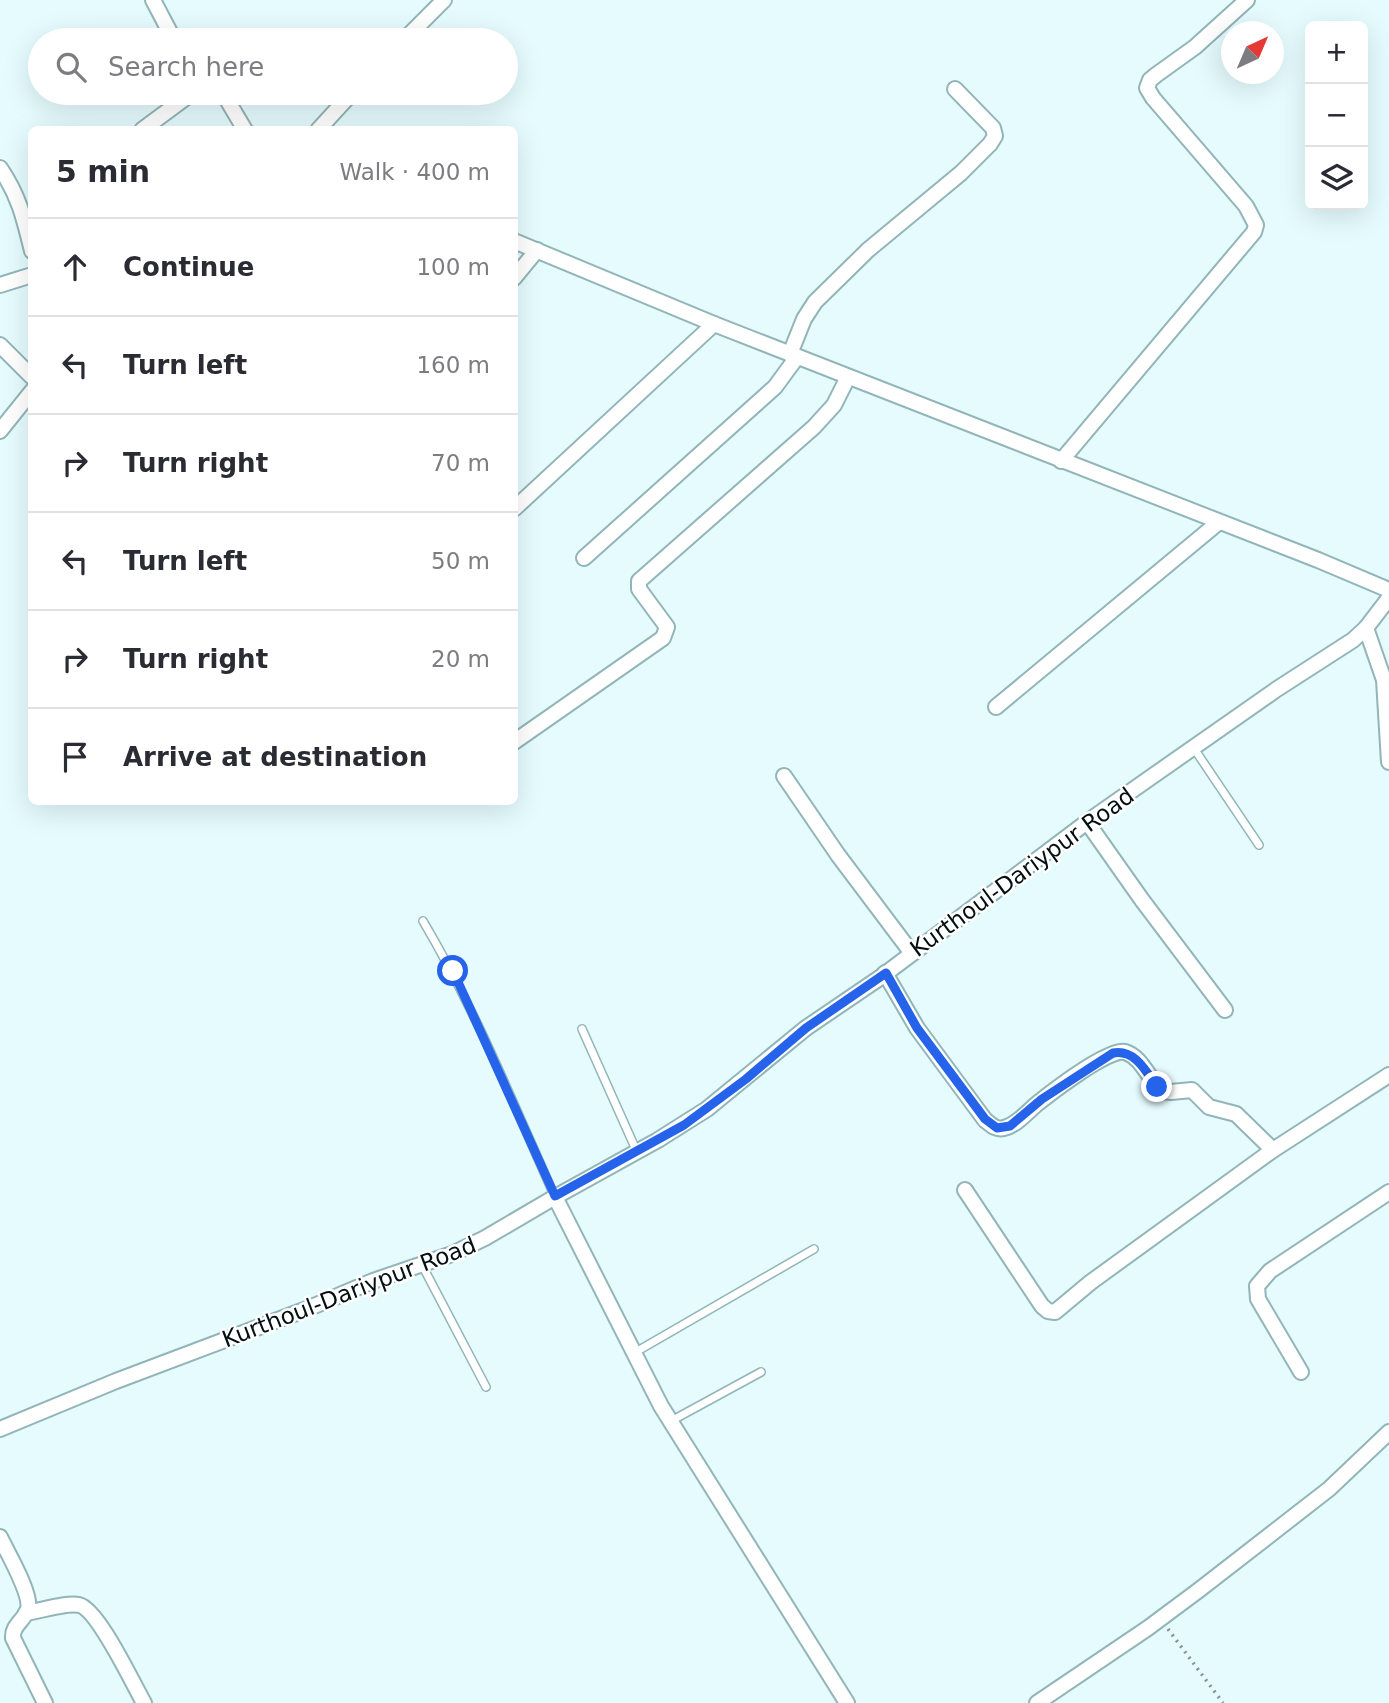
<!DOCTYPE html>
<meta charset="utf-8">
<style>
:root{--surface:#fff;--page:#f7f7f7;--text:#2b2b33;--muted:#7c7c81;--line:#e1e1e2}
body{margin:0;font-family:"DejaVu Sans",sans-serif;background:var(--page);color:var(--text)}
.controls{position:absolute;right:21px;top:21px;display:grid;overflow:hidden;border-radius:10px;box-shadow:0 7px 28px #0002}
.controls button{width:63px;height:63px;display:grid;place-items:center;padding:0;border:0;border-bottom:2px solid var(--line);background:var(--surface);color:var(--text);font:35px sans-serif}
.compass{position:absolute;left:1221px;top:21px;width:63px;height:63px;border-radius:50%;background:var(--surface);box-shadow:0 7px 28px #0002;rotate:44deg}
.stop{position:absolute;width:21px;height:21px;margin:-16px;border:5px solid #2563eb;border-radius:50%;background:#fff}
.stop.end{background:#2563eb;border-color:#fff;box-shadow:0 2px 7px #0008}
.list{margin:0;padding:0;list-style:none}
h2{display:flex;justify-content:space-between;align-items:center;height:91px;margin:0;padding:0 28px;font-size:30px}
h2 small{font-size:23px;font-weight:400;color:var(--muted)}
.list li{display:grid;grid-template-columns:46px 1fr auto;gap:21px;align-items:center;box-sizing:border-box;height:98px;padding:0 28px;border-top:2px solid var(--line)}
.list b{display:block;font-size:26px;white-space:nowrap}
.list em{font-size:23px;font-style:normal;color:var(--muted)}
.icon{flex:none;width:38px;height:38px;fill:none;stroke:currentColor;stroke-width:2;stroke-linecap:round;stroke-linejoin:round}
.map{position:relative;flex:none;width:1389px;height:1703px;overflow:hidden}
.search{position:absolute;background:var(--surface);box-shadow:0 7px 28px #0002;left:28px;top:28px;width:490px;height:77px;display:flex;align-items:center;gap:18px;box-sizing:border-box;padding:0 24px;border-radius:38px;color:var(--muted);font-size:26px}
.panel{position:absolute;background:var(--surface);box-shadow:0 7px 28px #0002;left:28px;top:126px;width:490px;height:679px;border-radius:10px}
.map>svg:first-child{display:block}
</style>
<div class="map">
<svg width="1389" height="1703" viewBox="0 0 1389 1703">
<rect width="100%" height="100%" fill="#e5fbfe"/>
<g fill="none" stroke-linecap="round" stroke-linejoin="round">
<g stroke="#91b5b8" stroke-width="10">
<g id="lane">
<path d="M1193,747L1259,845"/>
<path d="M423,921C475,1009 513,1103 555,1197"/>
<path d="M582,1029L637,1152"/>
<path d="M422,1265L486,1387"/>
<path d="M634,1353L814,1249"/>
<path d="M671,1421L761,1372"/>
</g>
</g>
<g stroke="#91b5b8" stroke-width="18">
<g id="street">
<path d="M153,0L174,40"/>
<path d="M404,40L444,0"/>
<path d="M223,93L245,130"/>
<path d="M142,130L192,93"/>
<path d="M318,130L352,93"/>
<path d="M0,168C19,196 24,218 32,251"/>
<path d="M514,241L714,324L1318,560L1389,590"/>
<path d="M514,278L537,250"/>
<path d="M0,285L32,275"/>
<path d="M0,345L32,377"/>
<path d="M790,354L804,319L815,302L868,250L961,173L990,144L995,136L993,128L955,89"/>
<path d="M0,431L32,391"/>
<path d="M1061,461L1254,232L1256,225L1246,206L1153,98L1147,88L1150,80L1156,75L1195,47L1247,0"/>
<path d="M514,509L714,324"/>
<path d="M584,558L775,387L797,357"/>
<path d="M1366,628L1384,680L1389,762"/>
<path d="M996,707L1219,522"/>
<path d="M514,742L663,638L667,627L639,589V581L814,427L834,405L848,377"/>
<path d="M784,776L838,855L911,952"/>
<path d="M1087,822L1142,900L1225,1010"/>
<path d="M885,973L917,1028L985,1120C991,1125 996,1130 1004,1128C1017,1125 1028,1111 1038,1103C1052,1092 1109,1048 1125,1052C1142,1057 1149,1080 1162,1091L1171,1092L1192,1090L1209,1107L1236,1114L1273,1150"/>
<path d="M965,1190L1042,1306L1048,1311L1055,1312L1091,1282L1273,1150L1389,1075"/>
<path d="M555,1197L661,1406L847,1703"/>
<path d="M1301,1372L1258,1299L1257,1286L1270,1271L1389,1192"/>
<path d="M0,1429L116,1381L307,1309L373,1281L452,1254L485,1238L555,1197L658,1140L707,1109L806,1028L881,977L1087,822L1277,689L1353,640L1366,628L1389,598"/>
<path d="M0,1537C7,1552 32,1594 28,1609C24,1621 12,1625 13,1638L45,1703"/>
<path d="M26,1613C40,1611 67,1602 79,1605C98,1609 133,1684 144,1703"/>
<path d="M1037,1703L1148,1628L1199,1590L1329,1489L1389,1432"/>
</g>
</g>
<path stroke="#829496" stroke-width="3.5" stroke-dasharray="2 5" stroke-linecap="butt" d="M1168,1629L1223,1703"/>
<use href="#lane" stroke="#fff" stroke-width="7"/>
<use href="#street" stroke="#fff" stroke-width="14"/>
</g>
<g fill="none" stroke-linecap="round" stroke-linejoin="round">
<path stroke="#2563eb" stroke-width="9" d="M453,971L555,1196L684,1125L746,1079L806,1028L886,973L917,1028L985,1119L997,1128L1010,1126L1042,1099L1113,1053C1135,1049 1146,1071 1157,1087"/>
</g>
<g text-anchor="middle" stroke-width="5" stroke-linejoin="round" paint-order="stroke">
<g font-size="23" fill="#030f10" stroke="#fff">
<text transform="translate(1022 872) rotate(-36)" y="8">Kurthoul-Dariypur Road</text>
<text transform="translate(349 1292) rotate(-21)" y="8">Kurthoul-Dariypur Road</text>
</g>
</g>
</svg>
<div class="controls">
<button>+</button>
<button>−</button>
<button><svg class="icon" aria-label="layers" viewBox="0 0 24 24"><path d="M12 4l9 5-9 5-9-5zM3 14l9 5 9-5"/></svg></button>
</div>
<svg class="compass" viewBox="-18 -18 36 36"><path d="M0-13l5 13h-10z" fill="#e53935"/><path d="M0 13l5-13h-10z" fill="#7c7c81"/></svg>
<div class="stop" style="left:453px;top:971px"></div>
<div class="stop end" style="left:1157px;top:1087px"></div>
<div class="search"><svg class="icon" aria-label="search" viewBox="0 0 24 24"><circle cx="10" cy="10" r="6"/><path d="M15 15l6 6"/></svg>Search here</div>
<section class="panel">
<h2>5 min<small>Walk · 400 m</small></h2>
<ul class="list">
<li><svg class="icon" aria-label="ahead" viewBox="0 0 24 24"><path d="M12 20V5M6 11l6-6 6 6"/></svg><div><b>Continue</b></div><em>100 m</em></li>
<li><svg class="icon" aria-label="left" viewBox="0 0 24 24"><path d="M17 20v-9H6M10 6l-5 5 5 5"/></svg><div><b>Turn left</b></div><em>160 m</em></li>
<li><svg class="icon" aria-label="right" viewBox="0 0 24 24"><path d="M7 20v-9h11M14 6l5 5-5 5"/></svg><div><b>Turn right</b></div><em>70 m</em></li>
<li><svg class="icon" aria-label="left" viewBox="0 0 24 24"><path d="M17 20v-9H6M10 6l-5 5 5 5"/></svg><div><b>Turn left</b></div><em>50 m</em></li>
<li><svg class="icon" aria-label="right" viewBox="0 0 24 24"><path d="M7 20v-9h11M14 6l5 5-5 5"/></svg><div><b>Turn right</b></div><em>20 m</em></li>
<li><svg class="icon" aria-label="arrive" viewBox="0 0 24 24"><path d="M6 21V4h12l-3 4 3 4H6"/></svg><div><b>Arrive at destination</b></div></li>
</ul>
</section>
</div>
